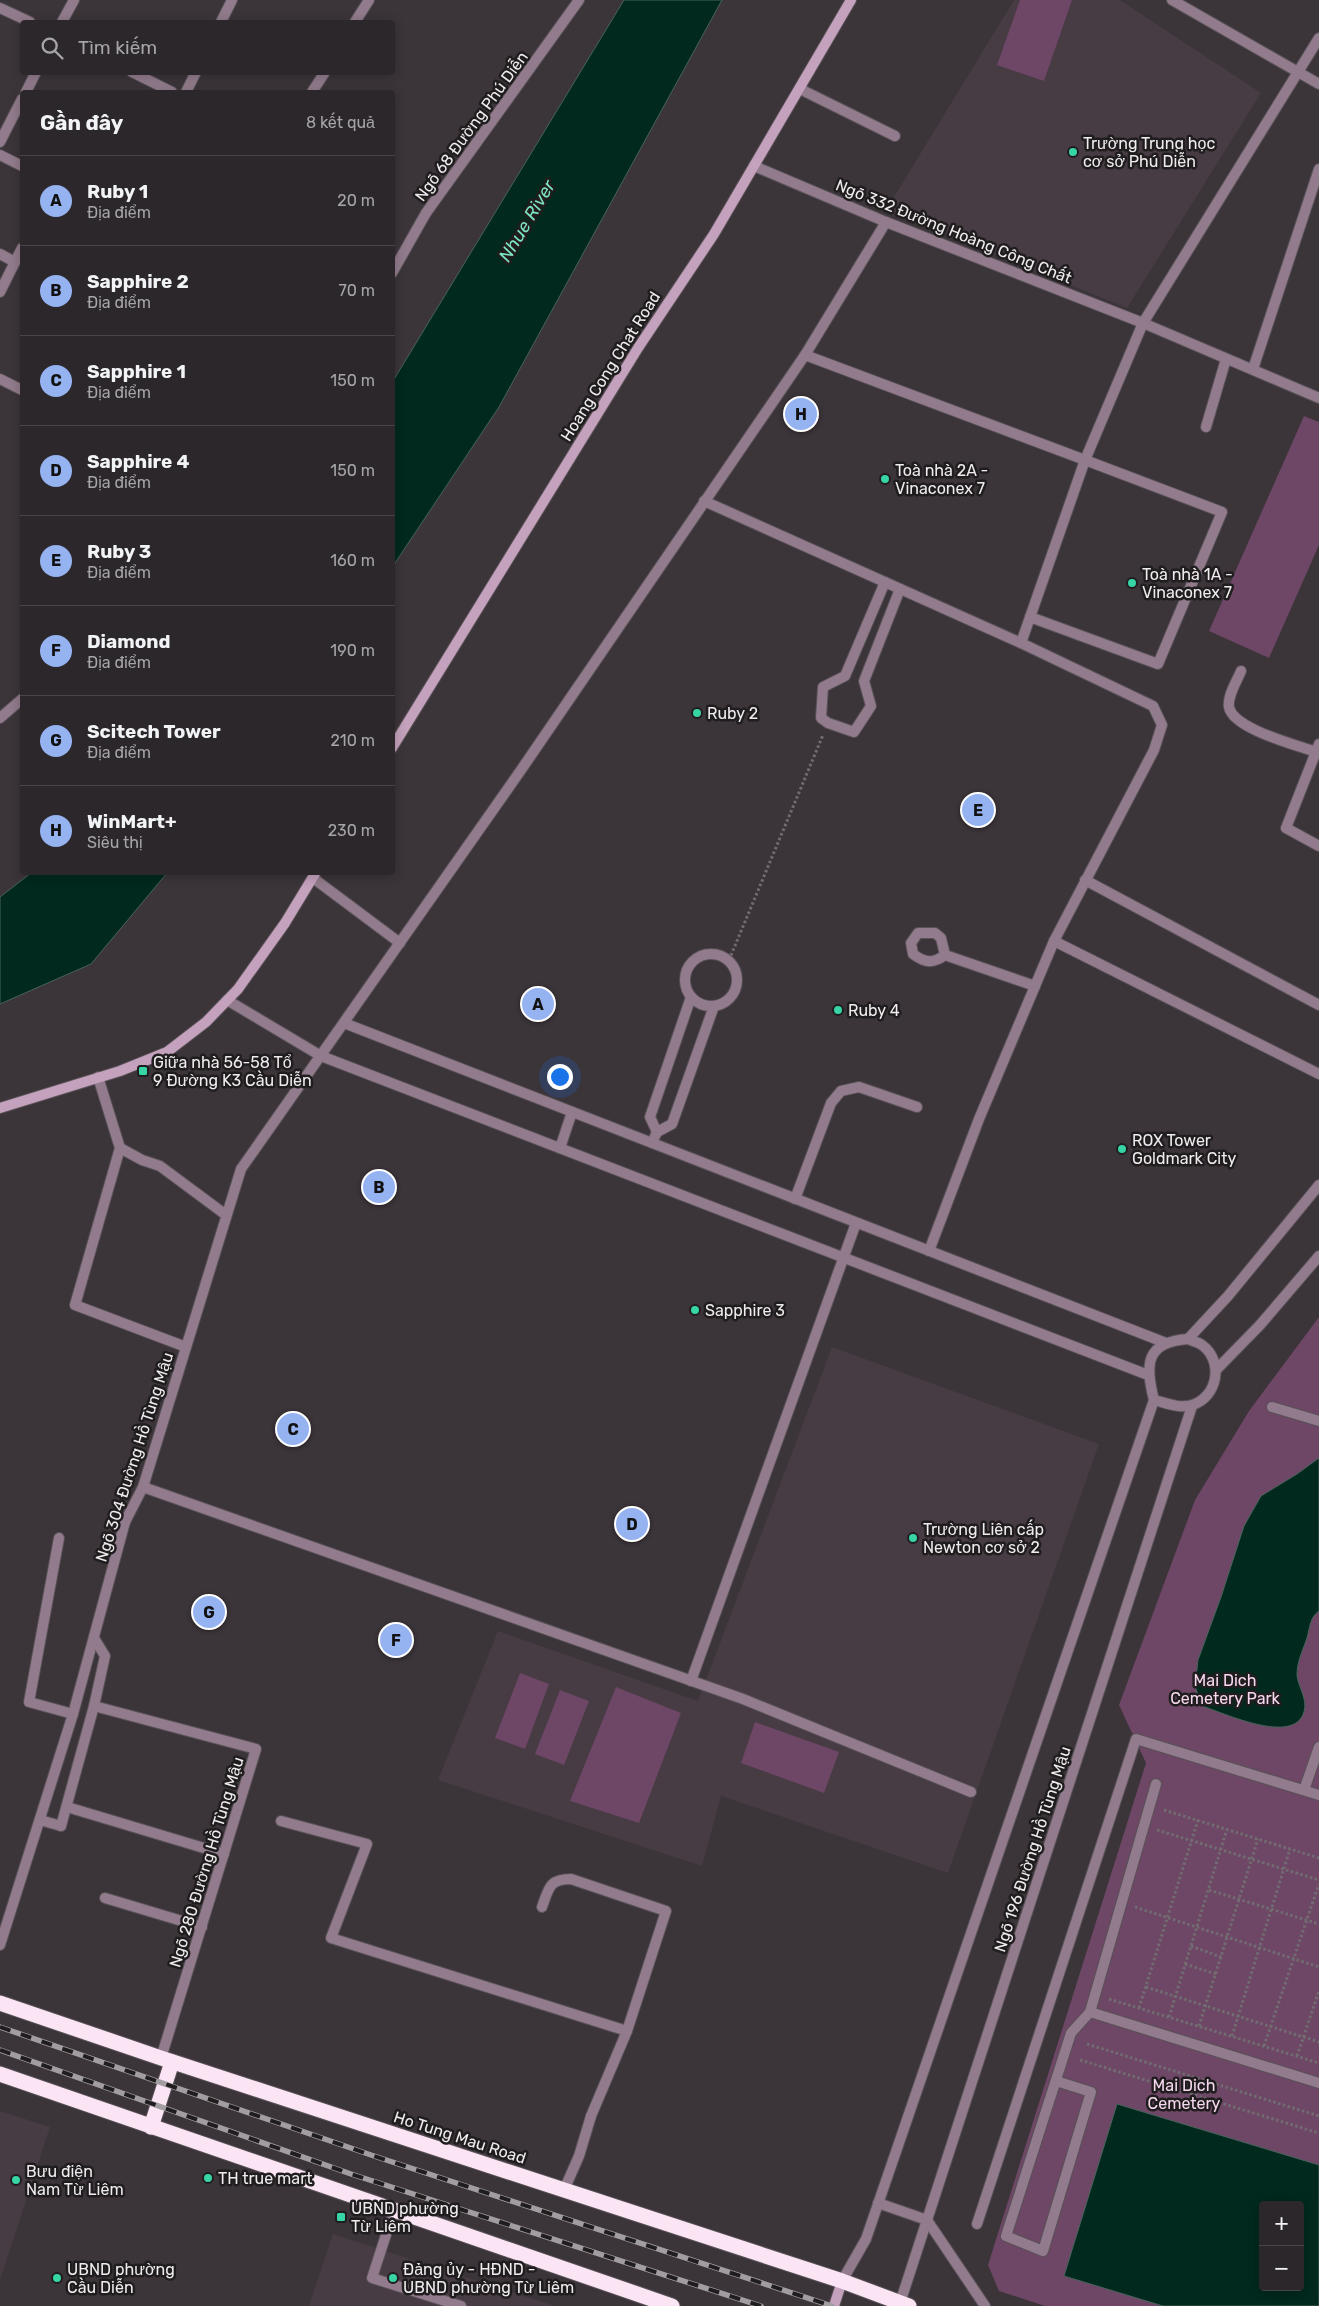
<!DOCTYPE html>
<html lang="vi">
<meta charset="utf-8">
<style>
:root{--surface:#2c272b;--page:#383337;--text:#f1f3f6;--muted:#a6a5a9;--line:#484447;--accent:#95b2f1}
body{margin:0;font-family:Rubik,sans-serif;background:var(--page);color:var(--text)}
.controls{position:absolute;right:15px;bottom:15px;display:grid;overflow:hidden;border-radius:5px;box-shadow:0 2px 12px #0003}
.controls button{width:45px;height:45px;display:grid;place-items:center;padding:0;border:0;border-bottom:1px solid var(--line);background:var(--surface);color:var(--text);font:25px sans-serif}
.you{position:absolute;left:559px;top:1076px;width:18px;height:18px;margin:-12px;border:4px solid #fff;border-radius:50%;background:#1a73e8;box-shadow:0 0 0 8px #1a73e833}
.badge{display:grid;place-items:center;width:32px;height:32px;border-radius:50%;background:var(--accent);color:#111;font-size:16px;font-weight:700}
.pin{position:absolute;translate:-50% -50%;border:2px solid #fff;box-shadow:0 1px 5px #0006}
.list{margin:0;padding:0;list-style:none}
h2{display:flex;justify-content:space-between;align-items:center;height:65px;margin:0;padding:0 20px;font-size:21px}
h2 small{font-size:16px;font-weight:400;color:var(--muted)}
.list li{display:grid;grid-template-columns:32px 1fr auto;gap:15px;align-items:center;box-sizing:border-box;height:90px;padding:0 20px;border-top:1px solid var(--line)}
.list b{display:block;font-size:19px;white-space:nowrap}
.list p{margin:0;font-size:16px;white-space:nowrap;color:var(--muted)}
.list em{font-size:16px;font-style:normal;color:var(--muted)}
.icon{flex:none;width:28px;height:28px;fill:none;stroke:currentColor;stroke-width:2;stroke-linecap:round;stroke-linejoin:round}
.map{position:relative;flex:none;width:1319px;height:2306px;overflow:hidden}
.search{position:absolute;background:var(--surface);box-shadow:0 2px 12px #0003;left:20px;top:20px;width:375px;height:55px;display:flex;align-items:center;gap:12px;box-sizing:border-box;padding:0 18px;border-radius:5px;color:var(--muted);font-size:19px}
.panel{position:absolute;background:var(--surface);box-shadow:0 2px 12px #0003;left:20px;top:90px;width:375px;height:785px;border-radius:5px}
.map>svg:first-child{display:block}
</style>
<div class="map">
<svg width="1319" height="2306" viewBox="0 0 1319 2306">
<rect width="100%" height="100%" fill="#3b3439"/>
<g fill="#473b44">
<path d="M1014,0H1120L1261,93L1127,308L886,210Z"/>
<path d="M832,1347L1099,1444L948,1873L721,1796L702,1866L438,1780L498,1631L698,1701Z"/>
<path d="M0,2111L50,2127L0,2280Z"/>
<path d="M333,2234L555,2306H309Z"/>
</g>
<g fill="#6d4765" fill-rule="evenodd">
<path d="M1020,0H1072L1044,81L997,65Z"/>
<path d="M1304,416L1319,422V545L1269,658L1209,631Z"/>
<path d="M1319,1317V2306H1045L999,2291L988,2265L1146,1763L1119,1705L1195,1500L1249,1411ZM1263,2205H1300V2287H1263Z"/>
<path d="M520,1673L549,1684L525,1749L495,1738Z"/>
<path d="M616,1687L681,1713L639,1823L570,1801Z"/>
<path d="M560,1690L589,1701L564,1765L535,1754Z"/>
<path d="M755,1722L839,1752L824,1793L741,1763Z"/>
</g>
<g fill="#01291e" stroke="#48635c" fill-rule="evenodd">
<path d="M624,0H722L499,407L393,566V381Z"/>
<path d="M31,873V872L167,873L91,964L0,1004V897Z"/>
<path d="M1319,1458V1611C1310,1617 1310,1627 1307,1638C1303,1650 1297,1661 1297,1675C1298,1687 1308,1699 1304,1712C1294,1746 1224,1713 1202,1706L1195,1686L1198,1660L1221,1597L1244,1526L1261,1496L1297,1474Z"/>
<path d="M1117,2104L1319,2165V2306H1163L1064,2276ZM1263,2205H1300V2287H1263Z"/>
</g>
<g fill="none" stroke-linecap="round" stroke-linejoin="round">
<g stroke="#585156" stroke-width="12">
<g id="lane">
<path d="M1172,0L1298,72"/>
<path d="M800,89L895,136"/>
<path d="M1143,323L1319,398"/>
<path d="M1253,369L1319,169"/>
<path d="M1206,427L1226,359"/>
<path d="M885,582L845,676L823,687L821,718L828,723L854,732L871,706L864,681L900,589"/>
<path d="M1030,617L1158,664L1222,512L1085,460"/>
<path d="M1241,671C1237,681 1227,696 1229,707C1233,729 1297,745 1316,752"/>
<path d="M1319,744L1286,828L1319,846"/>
<path d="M313,878L400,943"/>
<path d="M1085,880L1319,1005"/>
<path d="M1054,941L1319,1074"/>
<circle cx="711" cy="980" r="26"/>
<path d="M945,955C933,964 925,963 913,954L911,943L918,933H935L941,938L945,955L1035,986"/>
<path d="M227,1000L321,1056"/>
<path d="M98,1077L120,1148L75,1305L186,1347"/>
<path d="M657,1132L650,1117L691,997"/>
<path d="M652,1143L657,1132L672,1124L714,1006"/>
<path d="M120,1148L142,1160L160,1166L226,1215"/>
<path d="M795,1199L831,1103L841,1091L859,1087L917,1107"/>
<path d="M1272,1407L1319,1421"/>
<path d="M125,1522L143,1487L743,1699L971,1792"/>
<path d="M59,1538L29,1702L73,1714"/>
<path d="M691,1681L856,1223"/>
<path d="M1304,1790L1319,1747"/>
<path d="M40,1820L61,1826"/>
<path d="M281,1821L367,1844L331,1938L627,2031"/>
<path d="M542,1907C549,1888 549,1879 571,1879L666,1911L627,2031L591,2116"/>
<path d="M1090,2012L1319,2083"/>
<path d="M1056,2081L1091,2092L1043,2251L1006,2236L1071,2033L1090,2012L1156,1784"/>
<path d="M394,2210L372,2278L461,2306"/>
<path d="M977,2224L1136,1739L1319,1795"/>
</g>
</g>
<g stroke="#585156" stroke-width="12">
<g id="street">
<path d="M0,8L30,22"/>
<path d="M62,22L74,0"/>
<path d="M221,22L232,0"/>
<path d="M355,22L369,0"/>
<path d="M132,72L172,92"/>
<path d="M1298,72L1319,84"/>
<path d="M26,92L36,72"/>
<path d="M186,92L196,72"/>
<path d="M312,92L325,72"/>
<path d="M0,142L22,99"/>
<path d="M0,155L22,166"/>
<path d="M754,166L886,222L1143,323"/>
<path d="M0,254L15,262"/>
<path d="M392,273L426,213L579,0"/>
<path d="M0,292L22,248"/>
<path d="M805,355L1085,460"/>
<path d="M0,379L22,390"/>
<path d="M704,501L1021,643L1153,706L1162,725L1154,750L1054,941L979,1119L929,1251"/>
<path d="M1021,643L1085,460L1143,323L1319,38"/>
<path d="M0,718L22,699"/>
<path d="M344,1023L1166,1343"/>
<path d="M321,1056L1148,1375"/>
<path d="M560,1148L572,1112"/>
<path d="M1188,1339C1192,1341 1198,1342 1202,1345C1224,1361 1218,1397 1192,1405C1180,1409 1166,1403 1154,1400C1145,1365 1145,1342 1188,1339Z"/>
<path d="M1188,1339L1228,1296L1319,1185"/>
<path d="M1216,1370L1260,1325L1319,1256"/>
<path d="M143,1487L241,1169L521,770L805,355L886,222"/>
<path d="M94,1706L256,1749L161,2058"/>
<path d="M67,1807L224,1854"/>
<path d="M61,1826L94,1706L105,1656L94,1638"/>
<path d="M105,1898L202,1927"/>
<path d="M0,1945L73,1714L125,1522"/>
<path d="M564,2190L579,2156L591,2116"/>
<path d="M878,2203L927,2220L985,2306"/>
<path d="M842,2281L866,2239L1154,1400"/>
<path d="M900,2303L1192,1406"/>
</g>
</g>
<g stroke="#585156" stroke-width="12">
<g id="secondary">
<path d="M392,748L638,348L714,234L851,0"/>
<path d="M0,1108L120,1071L167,1052L206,1022L238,989L285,923L316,872"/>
<path d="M834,2306L842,2281"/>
</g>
</g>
<g stroke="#585156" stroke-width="17">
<g id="highway">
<path d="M0,2003L161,2058L842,2281L909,2306"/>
<path d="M0,2074L672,2306"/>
<path d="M151,2127L172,2062"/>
</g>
</g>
<g stroke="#726c71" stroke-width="3" stroke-dasharray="2.5 2.5" stroke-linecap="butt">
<path d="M729,960L823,735"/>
<path d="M1164,1810L1319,1858"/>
<path d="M1157,1830L1319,1880"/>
<path d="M1209,1890L1319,1924"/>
<path d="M1135,1907L1319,1967"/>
<path d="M1191,1946L1221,1957"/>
<path d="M1185,1964L1216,1974"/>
<path d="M1146,1987L1319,2042"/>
<path d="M1109,1999L1319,2063"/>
<path d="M1139,2008L1198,1820"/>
<path d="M1169,2017L1227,1829"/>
<path d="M1199,2026L1258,1839"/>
<path d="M1232,2036L1290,1849"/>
<path d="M1087,2044L1319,2116"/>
<path d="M1264,2046L1319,1884"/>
<path d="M1297,2056L1319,1991"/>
<path d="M1080,2060L1319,2133"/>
</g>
<use href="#lane" stroke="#917b8c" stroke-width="10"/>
<use href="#street" stroke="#917b8c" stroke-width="10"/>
<use href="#secondary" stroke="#c4a1bc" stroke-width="10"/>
<use href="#highway" stroke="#fbe5f5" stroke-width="15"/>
<g stroke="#a29da1" stroke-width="5.5">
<g id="rail">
<path d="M0,2027L371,2155L832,2306"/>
<path d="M0,2050L351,2174L761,2306"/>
</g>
</g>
<use href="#rail" stroke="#201d1f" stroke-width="4" stroke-dasharray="11" stroke-linecap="butt"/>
</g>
<g fill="#37d4a6" stroke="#201d1f" stroke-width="2">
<circle cx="1073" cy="152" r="5"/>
<circle cx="885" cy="479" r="5"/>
<circle cx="1132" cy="583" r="5"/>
<circle cx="697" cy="713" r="5"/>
<circle cx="838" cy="1010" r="5"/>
<rect x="138" y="1066" width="10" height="10" rx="2.5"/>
<circle cx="1122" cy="1149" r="5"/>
<circle cx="695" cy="1310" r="5"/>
<circle cx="913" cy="1538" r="5"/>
<circle cx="208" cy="2178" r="5"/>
<circle cx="16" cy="2180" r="5"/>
<rect x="336" y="2212" width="10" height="10" rx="2.5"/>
<circle cx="57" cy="2278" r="5"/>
<circle cx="393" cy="2278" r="5"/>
</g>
<g text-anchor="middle" stroke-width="5" stroke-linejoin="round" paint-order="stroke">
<g font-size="16" fill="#efebee" stroke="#201d1f">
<text transform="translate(471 126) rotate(-54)" y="6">Ngõ 68 Đường Phú Diễn</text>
<text transform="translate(954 231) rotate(22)" y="6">Ngõ 332 Đường Hoàng Công Chất</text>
<text transform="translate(610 366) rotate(-58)" y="6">Hoang Cong Chat Road</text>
<text transform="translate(134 1457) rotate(-72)" y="6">Ngõ 304 Đường Hồ Tùng Mậu</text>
<text transform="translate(1032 1849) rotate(-72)" y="6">Ngõ 196 Đường Hồ Tùng Mậu</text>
<text transform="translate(206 1862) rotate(-73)" y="6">Ngõ 280 Đường Hồ Tùng Mậu</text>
<text transform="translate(460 2137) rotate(18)" y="6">Ho Tung Mau Road</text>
</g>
<g font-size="16" fill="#efebee" stroke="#201d1f" text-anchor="start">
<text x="1083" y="149">Trường Trung học<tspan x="1083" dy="18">cơ sở Phú Diễn</tspan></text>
<text x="895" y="476">Toà nhà 2A -<tspan x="895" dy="18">Vinaconex 7</tspan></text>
<text x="1142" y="580">Toà nhà 1A -<tspan x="1142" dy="18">Vinaconex 7</tspan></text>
<text x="707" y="719">Ruby 2</text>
<text x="848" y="1016">Ruby 4</text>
<text x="153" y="1068">Giữa nhà 56-58 Tổ<tspan x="153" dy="18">9 Đường K3 Cầu Diễn</tspan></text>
<text x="1132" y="1146">ROX Tower<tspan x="1132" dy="18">Goldmark City</tspan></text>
<text x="705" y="1316">Sapphire 3</text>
<text x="923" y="1535">Trường Liên cấp<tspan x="923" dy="18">Newton cơ sở 2</tspan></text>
<text x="26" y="2177">Bưu điện<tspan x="26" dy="18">Nam Từ Liêm</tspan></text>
<text x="218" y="2184">TH true mart</text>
<text x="351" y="2214">UBND phường<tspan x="351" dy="18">Từ Liêm</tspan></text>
<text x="67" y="2275">UBND phường<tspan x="67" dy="18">Cầu Diễn</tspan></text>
<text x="403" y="2275">Đảng ủy - HĐND -<tspan x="403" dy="18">UBND phường Từ Liêm</tspan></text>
</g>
<g font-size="16" fill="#f6d8ef" stroke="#201d1f">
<text x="1225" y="1686">Mai Dich<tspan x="1225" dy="18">Cemetery Park</tspan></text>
<text x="1184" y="2091">Mai Dich<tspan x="1184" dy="18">Cemetery</tspan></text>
</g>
<g font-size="18" font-style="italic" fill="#7ce5bf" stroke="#201d1f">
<text transform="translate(527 221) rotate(-59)" y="6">Nhue River</text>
</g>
</g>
</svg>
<div class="controls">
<button>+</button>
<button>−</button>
</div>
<div class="you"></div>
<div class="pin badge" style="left:538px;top:1004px">A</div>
<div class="pin badge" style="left:379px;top:1187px">B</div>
<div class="pin badge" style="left:293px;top:1429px">C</div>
<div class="pin badge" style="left:632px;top:1524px">D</div>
<div class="pin badge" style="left:978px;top:810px">E</div>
<div class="pin badge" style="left:396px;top:1640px">F</div>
<div class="pin badge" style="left:209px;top:1612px">G</div>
<div class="pin badge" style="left:801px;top:414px">H</div>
<div class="search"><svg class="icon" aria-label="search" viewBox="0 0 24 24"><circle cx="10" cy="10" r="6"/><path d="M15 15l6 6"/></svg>Tìm kiếm</div>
<section class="panel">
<h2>Gần đây<small>8 kết quả</small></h2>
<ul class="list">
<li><span class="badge">A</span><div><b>Ruby 1</b><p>Địa điểm</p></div><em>20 m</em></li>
<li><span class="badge">B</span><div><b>Sapphire 2</b><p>Địa điểm</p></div><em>70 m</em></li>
<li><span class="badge">C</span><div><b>Sapphire 1</b><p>Địa điểm</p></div><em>150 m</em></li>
<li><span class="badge">D</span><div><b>Sapphire 4</b><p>Địa điểm</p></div><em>150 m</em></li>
<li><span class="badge">E</span><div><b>Ruby 3</b><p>Địa điểm</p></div><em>160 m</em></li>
<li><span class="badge">F</span><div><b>Diamond</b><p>Địa điểm</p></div><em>190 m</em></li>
<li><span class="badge">G</span><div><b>Scitech Tower</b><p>Địa điểm</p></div><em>210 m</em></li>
<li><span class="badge">H</span><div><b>WinMart+</b><p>Siêu thị</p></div><em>230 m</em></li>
</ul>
</section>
</div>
